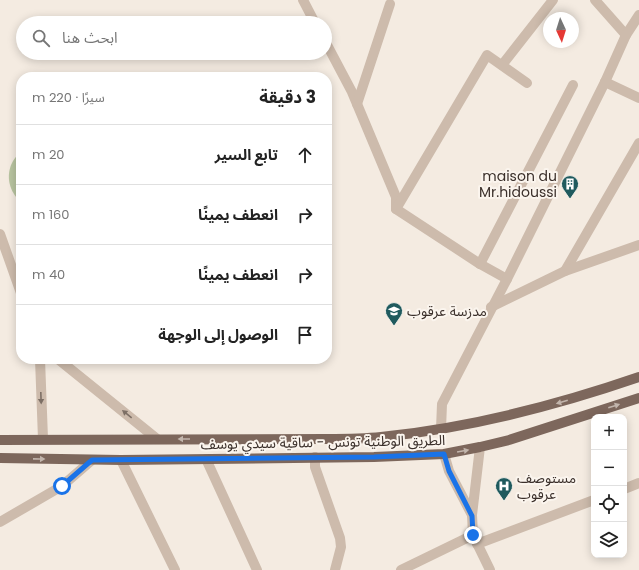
<!DOCTYPE html>
<html lang="ar">
<meta charset="utf-8">
<style>
:root{--surface:#fff;--page:#f6f6f6;--text:#222;--muted:#767676;--line:#e0e0e0}
body{margin:0;font-family:Poppins,"Noto Sans Arabic",sans-serif;background:var(--page);color:var(--text);direction:rtl}
.controls{position:absolute;right:12px;bottom:12px;display:grid;overflow:hidden;border-radius:8px;box-shadow:0 2px 10px #0003}
.controls button{width:36px;height:36px;display:grid;place-items:center;padding:0;border:0;border-bottom:1px solid var(--line);background:var(--surface);color:var(--text);font:20px sans-serif}
.compass{position:absolute;left:543px;top:12px;width:36px;height:36px;border-radius:50%;background:var(--surface);box-shadow:0 2px 10px #0003;rotate:176deg}
.stop{position:absolute;width:12px;height:12px;margin:-9px;border:3px solid #1a73e8;border-radius:50%;background:#fff}
.stop.end{background:#1a73e8;border-color:#fff;box-shadow:0 1px 4px #0008}
.list{margin:0;padding:0;list-style:none}
h2{display:flex;justify-content:space-between;align-items:center;height:52px;margin:0;padding:0 16px;font-size:17px}
h2 small{font-size:13px;font-weight:400;color:var(--muted)}
.list li{display:grid;grid-template-columns:26px 1fr auto;gap:12px;align-items:center;box-sizing:border-box;height:60px;padding:0 16px;border-top:1px solid var(--line)}
.list b{display:block;font-size:15px;white-space:nowrap}
.list em{font-size:13px;font-style:normal;color:var(--muted)}
.icon{flex:none;width:22px;height:22px;fill:none;stroke:currentColor;stroke-width:2;stroke-linecap:round;stroke-linejoin:round}
.map{position:relative;flex:none;width:639px;height:570px;overflow:hidden;direction:ltr}
.search{position:absolute;background:var(--surface);box-shadow:0 2px 10px #0003;left:16px;top:16px;width:316px;height:44px;display:flex;align-items:center;gap:10px;box-sizing:border-box;padding:0 14px;border-radius:22px;color:var(--muted);font-size:15px}
.panel{position:absolute;background:var(--surface);box-shadow:0 2px 10px #0003;left:16px;top:72px;width:316px;height:292px;border-radius:16px;direction:rtl}
.map>svg:first-child{display:block}
</style>
<div class="map">
<svg width="639" height="570" viewBox="0 0 639 570">
<rect width="100%" height="100%" fill="#f4ebe1"/>
<path fill="#b8c4a0" d="M21,151V202C9,192 5,175 13,161C15,158 18,154 21,151Z"/>
<g fill="none" stroke-linecap="round" stroke-linejoin="round">
<g stroke="#cdbbac" stroke-width="10">
<path d="M303,0L315,23"/>
<path d="M595,0L626,35"/>
<path d="M325,41L352,92L396,197V209"/>
<path d="M502,65L553,0"/>
<path d="M605,82L639,98"/>
<path d="M357,104L390,4"/>
<path d="M396,209L487,55L527,83"/>
<path d="M396,209L480,264L507,279"/>
<path d="M0,234L21,293"/>
<path d="M480,264L573,85"/>
<path d="M565,271L639,143"/>
<path d="M491,307L565,271L639,245"/>
<path d="M40,359L43,439"/>
<path d="M58,359L157,439"/>
<path d="M441,429L442,404L507,279L605,82L626,35L639,15"/>
<path d="M480,447L472,515L473,535L490,570"/>
<path d="M444,454L449,471L472,515"/>
<path d="M315,457V467L340,538L341,547L335,570"/>
<path d="M206,459L257,570"/>
<path d="M121,460L175,570"/>
<path d="M624,489L639,483"/>
<path d="M0,522L62,486L92,460"/>
<path d="M477,544L594,500"/>
<path d="M401,570L473,535"/>
</g>
<g stroke="#7d675c" stroke-width="10">
<path d="M0,440L326,439C345,439 363,439 381,437C469,428 555,406 639,377"/>
<path d="M0,458L121,460L374,457L444,454L480,447L509,440L639,398"/>
</g>
</g>
<defs><path id="oneway-solid" d="M-6-.8H1V-3.2L6.5 0L1 3.2V.8H-6Z"/></defs>
<g fill="#7d6f65">
<use href="#oneway-solid" transform="translate(41 398) rotate(88)"/>
<use href="#oneway-solid" transform="translate(127 414) rotate(-141)"/>
</g>
<g fill="#c2b5ac">
<use href="#oneway-solid" transform="translate(562 402) rotate(164)"/>
<use href="#oneway-solid" transform="translate(614 406) rotate(-17)"/>
<use href="#oneway-solid" transform="translate(184 439) rotate(-180)"/>
<use href="#oneway-solid" transform="translate(463 451) rotate(-10)"/>
<use href="#oneway-solid" transform="translate(39 459) rotate(1)"/>
</g>
<g fill="none" stroke-linecap="round" stroke-linejoin="round">
<path stroke="#1a73e8" stroke-width="5" d="M62,486L92,460L374,457L444,454L449,471L472,516L473,535"/>
</g>
<defs>
<g id="building-pin" transform="scale(0.9)"><path d="M0 17L-7.5 6A9.5 9.5 0 1 1 7.5 6Z" fill="#1f5a5e" stroke="#fbf5ee"/><path d="M-4-6H4V6H1V3H-1V6H-4ZM-2.5-4.3h1.7v1.8h-1.7ZM.8-4.3h1.7v1.8H.8ZM-2.5-1h1.7V.8h-1.7ZM.8-1h1.7V.8H.8Z" fill="#fff"/></g>
<g id="school-pin" transform="scale(0.9)"><path d="M0 17L-7.5 6A9.5 9.5 0 1 1 7.5 6Z" fill="#1f5a5e" stroke="#fbf5ee"/><path d="M0-5L7-2L0 1L-7-2ZM-4 1L0 2.5L4 1V4Q0 6-4 4Z" fill="#fff"/></g>
<g id="hospital-pin" transform="scale(0.9)"><path d="M0 17L-7.5 6A9.5 9.5 0 1 1 7.5 6Z" fill="#1f5a5e" stroke="#fbf5ee"/><path d="M-5-5h3v3.5h4V-5h3V5h-3V1.5h-4V5h-3Z" fill="#fff"/></g>
</defs>
<g fill-rule="evenodd">
<use href="#building-pin" x="570" y="184"/>
<use href="#school-pin" x="394" y="311"/>
<use href="#hospital-pin" x="504" y="486"/>
</g>
<g text-anchor="middle" stroke-width="4" stroke-linejoin="round" paint-order="stroke">
<g font-size="14" fill="#3b302b" stroke="#fbf5ee" text-anchor="start">
<text x="557" y="181" text-anchor="end">maison du<tspan x="557" dy="16">Mr.hidoussi</tspan></text>
<text x="407" y="316">مدزسة عرقوب</text>
<text x="517" y="483">مستوصف<tspan x="517" dy="16">عرقوب</tspan></text>
</g>
<g font-size="14" fill="#3b302b" stroke="#fbf5ee">
<text transform="translate(323 442) rotate(-1)" y="5">الطريق الوطنية تونس - ساقية سيدي يوسف</text>
</g>
</g>
</svg>
<div class="controls">
<button>+</button>
<button>−</button>
<button><svg class="icon" aria-label="locate" viewBox="0 0 24 24"><circle cx="12" cy="12" r="6"/><path d="M12 2v4M12 18v4M2 12h4M18 12h4"/></svg></button>
<button><svg class="icon" aria-label="layers" viewBox="0 0 24 24"><path d="M12 4l9 5-9 5-9-5zM3 14l9 5 9-5"/></svg></button>
</div>
<svg class="compass" viewBox="-18 -18 36 36"><path d="M0-13l5 13h-10z" fill="#e53935"/><path d="M0 13l5-13h-10z" fill="#767676"/></svg>
<div class="stop" style="left:62px;top:486px"></div>
<div class="stop end" style="left:473px;top:535px"></div>
<div class="search"><svg class="icon" aria-label="search" viewBox="0 0 24 24"><circle cx="10" cy="10" r="6"/><path d="M15 15l6 6"/></svg>ابحث هنا</div>
<section class="panel">
<h2>3 دقيقة<small>سيرًا · 220 m</small></h2>
<ul class="list">
<li><svg class="icon" aria-label="ahead" viewBox="0 0 24 24"><path d="M12 20V5M6 11l6-6 6 6"/></svg><div><b>تابع السير</b></div><em>20 m</em></li>
<li><svg class="icon" aria-label="right" viewBox="0 0 24 24"><path d="M7 20v-9h11M14 6l5 5-5 5"/></svg><div><b>انعطف يمينًا</b></div><em>160 m</em></li>
<li><svg class="icon" aria-label="right" viewBox="0 0 24 24"><path d="M7 20v-9h11M14 6l5 5-5 5"/></svg><div><b>انعطف يمينًا</b></div><em>40 m</em></li>
<li><svg class="icon" aria-label="arrive" viewBox="0 0 24 24"><path d="M6 21V4h12l-3 4 3 4H6"/></svg><div><b>الوصول إلى الوجهة</b></div></li>
</ul>
</section>
</div>
